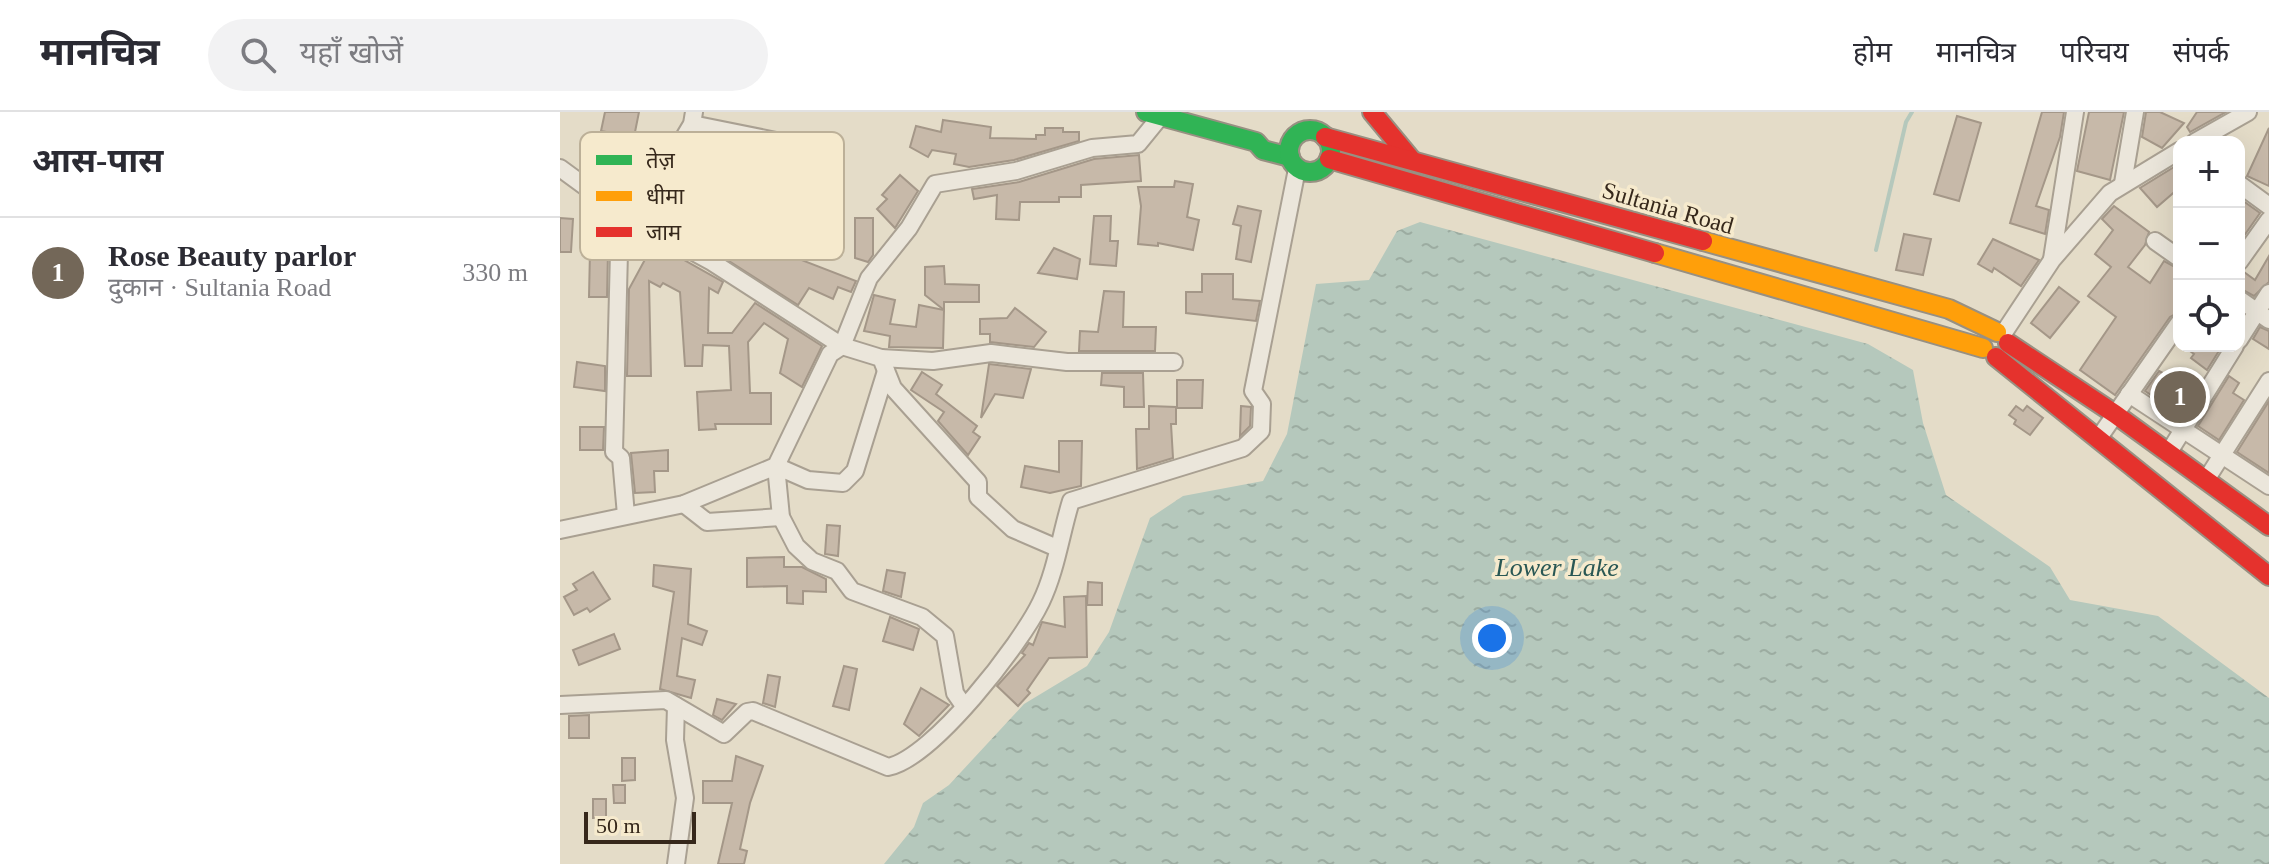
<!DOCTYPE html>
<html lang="hi">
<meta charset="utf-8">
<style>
:root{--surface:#fff;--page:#f2f2f3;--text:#2b2b33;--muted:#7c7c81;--line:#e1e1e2;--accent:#736758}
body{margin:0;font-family:"Times New Roman","Noto Sans Devanagari",serif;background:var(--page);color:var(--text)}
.controls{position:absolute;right:24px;top:24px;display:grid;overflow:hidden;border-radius:16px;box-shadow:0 8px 32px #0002}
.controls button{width:72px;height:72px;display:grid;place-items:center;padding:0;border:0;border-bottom:2px solid var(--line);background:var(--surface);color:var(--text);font:40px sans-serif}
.scale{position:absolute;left:24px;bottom:20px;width:112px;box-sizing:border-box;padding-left:8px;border:4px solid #36281b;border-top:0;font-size:22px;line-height:28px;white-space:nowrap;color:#36281b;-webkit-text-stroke:6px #f6eacd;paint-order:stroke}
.you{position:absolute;left:932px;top:526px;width:28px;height:28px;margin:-20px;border:6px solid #fff;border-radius:50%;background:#1a73e8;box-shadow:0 0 0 12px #1a73e833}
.badge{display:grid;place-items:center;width:52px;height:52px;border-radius:50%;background:var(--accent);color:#fff;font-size:26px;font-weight:700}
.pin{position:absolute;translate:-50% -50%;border:4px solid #fff;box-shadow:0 2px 8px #0006}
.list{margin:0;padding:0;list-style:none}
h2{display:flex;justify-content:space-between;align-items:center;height:104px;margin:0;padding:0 32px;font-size:34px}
h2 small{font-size:26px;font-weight:400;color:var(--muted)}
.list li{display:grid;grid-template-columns:52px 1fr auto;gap:24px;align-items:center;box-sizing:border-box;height:112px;padding:0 32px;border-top:2px solid var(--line)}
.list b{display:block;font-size:30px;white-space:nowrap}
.list p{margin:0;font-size:26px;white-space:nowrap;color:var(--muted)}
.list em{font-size:26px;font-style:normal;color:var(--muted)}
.icon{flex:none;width:44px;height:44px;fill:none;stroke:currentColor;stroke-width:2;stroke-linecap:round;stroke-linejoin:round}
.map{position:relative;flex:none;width:1709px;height:752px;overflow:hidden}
header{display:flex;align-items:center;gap:48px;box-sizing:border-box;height:112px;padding:0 40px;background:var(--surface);border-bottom:2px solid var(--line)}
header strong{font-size:38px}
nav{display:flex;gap:44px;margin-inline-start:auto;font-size:28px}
.search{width:560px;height:72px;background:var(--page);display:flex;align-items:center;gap:20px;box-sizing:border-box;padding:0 28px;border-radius:44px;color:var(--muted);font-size:30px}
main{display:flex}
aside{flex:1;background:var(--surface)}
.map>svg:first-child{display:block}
</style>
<header>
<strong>मानचित्र</strong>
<div class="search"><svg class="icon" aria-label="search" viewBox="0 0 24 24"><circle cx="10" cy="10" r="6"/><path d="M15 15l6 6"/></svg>यहाँ खोजें</div>
<nav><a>होम</a><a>मानचित्र</a><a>परिचय</a><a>संपर्क</a></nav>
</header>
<main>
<aside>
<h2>आस-पास<small></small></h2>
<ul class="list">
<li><span class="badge">1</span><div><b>Rose Beauty parlor</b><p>दुकान · Sultania Road</p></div><em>330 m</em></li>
</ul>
</aside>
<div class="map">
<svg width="1709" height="752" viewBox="0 0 1709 752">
<defs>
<pattern id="water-ripples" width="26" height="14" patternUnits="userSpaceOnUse" patternTransform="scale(2)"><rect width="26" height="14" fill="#b5c8bc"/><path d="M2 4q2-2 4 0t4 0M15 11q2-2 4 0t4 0" fill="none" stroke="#9caca1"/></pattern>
</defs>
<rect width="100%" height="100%" fill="#e4dcc8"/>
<path fill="url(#water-ripples)" d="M860,110L1308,232L1353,258L1363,311L1386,383L1490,455L1510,488L1598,504L1709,586V752H324L354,715L363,691L389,673L464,592L527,554L549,520L590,406L623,384L703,369L727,322L756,172L809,168L837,119Z"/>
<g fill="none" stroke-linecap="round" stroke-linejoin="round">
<path stroke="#b5c8bc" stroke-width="4" d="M1316,138L1346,10L1352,0"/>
</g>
<g fill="#c7b9a9" stroke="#a49788" stroke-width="2">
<path d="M45,0H79L74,25L41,19Z"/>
<path d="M1482,0H1504L1500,25L1476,94L1489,98L1485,122L1450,111Z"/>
<path d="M1529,0H1564L1550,68L1517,59Z"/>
<path d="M1586,0H1600L1624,11L1602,36L1582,25Z"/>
<path d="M1637,0H1666L1630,20L1627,15Z"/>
<path d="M1397,4L1421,11L1399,89L1374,82Z"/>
<path d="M383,8L431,15L430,26L476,27V23H485V16H503V20H519V29L454,48L409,55L394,52L396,42L372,38L368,45L350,35L356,14L381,20Z"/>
<path d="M1709,16V74L1687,64Z"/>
<path d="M579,43L581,69L521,73V85H499V90H460L459,108L436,107L437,83L414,87L412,77L459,70L534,47Z"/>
<path d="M1619,52V76L1597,95L1580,76Z"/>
<path d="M340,63L358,79L335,116L317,97L327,87L322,83Z"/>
<path d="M615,69L633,72L627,105L639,108L633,138L598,131V134L578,132L581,94L578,75H614Z"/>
<path d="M1679,86L1700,101L1679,131Z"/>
<path d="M678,94L701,99L691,150L676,147L681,114L673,112Z"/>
<path d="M1554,94L1589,120L1585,133L1568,155L1590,171L1604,149L1619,157V200L1610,205L1555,283L1520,258L1556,205L1528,184L1551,155L1535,142L1553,118L1542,107Z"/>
<path d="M220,97L235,105L224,124L235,131L231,144L296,169L291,180L278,175L273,187L249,176L238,193L139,130L142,120L186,134L189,130L198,136Z"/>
<path d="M534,104H551L550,129H558L556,154L530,152Z"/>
<path d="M0,106L13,107L11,140H0Z"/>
<path d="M295,106H313V143L308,150L295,146Z"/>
<path d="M71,118L163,170L158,181L149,176L148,221H172L195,191L262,234L242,275L220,261L228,227L204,211L188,230L190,281H211V312H155L156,317L139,318L137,280L171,278L169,234L143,233L142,254H125L120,180L103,171L100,175L89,169L91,264H67L69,177L88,142L70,133Z"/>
<path d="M1344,122L1371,127L1363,163L1336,158Z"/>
<path d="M1433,127L1479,148L1461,174L1434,156L1432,160L1418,152Z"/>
<path d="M494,136L520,147L517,167L478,161Z"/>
<path d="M30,139H48L47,185H29Z"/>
<path d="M1709,144V170L1694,184L1679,176V161L1684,160L1695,168Z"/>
<path d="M384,154L385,172L419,173V190H384V198L365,183V155Z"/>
<path d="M642,162H673V187L700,189L696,209L626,201V180H642Z"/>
<path d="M1499,175L1519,190L1490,226L1471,211Z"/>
<path d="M544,179L564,180L563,215H596L595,239H519L520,219L538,220Z"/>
<path d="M314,183L335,188L330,212L356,215L359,193L384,198L383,236L329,235L330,224L304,219Z"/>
<path d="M455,196L486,220L474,235L430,230V222H420V207L447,206Z"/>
<path d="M1700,215L1709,219V237L1693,227Z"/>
<path d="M1623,234H1662L1647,258L1631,246L1634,242Z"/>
<path d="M17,250L45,254V279L14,275Z"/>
<path d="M429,252L471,257L463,286L435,282L421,306Z"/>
<path d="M1599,259L1634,278L1620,302L1585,279Z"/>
<path d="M362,260L382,273L376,282L417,314L413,320L420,325L408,343L378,309L384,300L351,278Z"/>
<path d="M542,261H583L584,295H564V275L541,273Z"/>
<path d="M1669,264L1679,271L1673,281L1684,288L1659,328L1638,314Z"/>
<path d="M617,268H643L642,296H617Z"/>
<path d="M1709,289V361L1677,340Z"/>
<path d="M589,294L616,295V312H611L613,346L577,357L576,317H589Z"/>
<path d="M681,294L691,295L690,314L680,324Z"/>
<path d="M1456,294L1463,299L1467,294L1483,306L1470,323L1454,312L1456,308L1449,303Z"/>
<path d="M20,315H44L43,338H20Z"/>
<path d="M499,329H522L521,374L490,381L461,375L465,354L499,360Z"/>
<path d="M108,338V359H94L95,380L75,381L71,341Z"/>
<path d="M267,413L280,414L278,444L265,442Z"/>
<path d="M224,445V455H242L266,467V480L243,479V492L227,491V474L187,475V446Z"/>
<path d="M94,453L131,457L128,512L147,519L142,533L122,526L117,564L135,568L131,586L100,577L114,480L93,474Z"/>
<path d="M327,458L345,461L341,485L323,479Z"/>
<path d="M33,460L50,487L30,500L27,496L14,503L4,485L17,478L13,472Z"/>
<path d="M528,470L542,471V493H527Z"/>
<path d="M526,484L527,545L489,546L467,578L470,581L458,594L437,574L465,543L462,541L469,531L473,533L482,510L505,515L504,485Z"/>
<path d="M330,505L359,517L353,538L323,529Z"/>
<path d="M54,522L60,537L19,553L13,538Z"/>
<path d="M284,554L297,557L289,598L273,594Z"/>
<path d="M208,563L220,565L215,595L203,591Z"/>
<path d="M361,576L389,593L359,624L344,612Z"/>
<path d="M157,587L176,592L162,608L153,603Z"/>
<path d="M29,603V626H9V604Z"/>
<path d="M176,644L203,654L190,691L180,737L187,739L184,752H158L172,691H143V669H172Z"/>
<path d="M62,646H75V668L62,669Z"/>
<path d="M53,673H65V691H54Z"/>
<rect x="33" y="687" width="13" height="19"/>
</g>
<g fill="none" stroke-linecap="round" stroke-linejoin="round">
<g stroke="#a9a092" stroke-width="20">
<g id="street">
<path d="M132,12L231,32"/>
<path d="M1635,30L1688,0"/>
<path d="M0,56L60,100L152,150L282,234L321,246L333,276L418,370V385L453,417L497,436"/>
<path d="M1563,71L1575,0"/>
<path d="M1679,72L1709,94"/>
<path d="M60,100L54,340L61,346L66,403"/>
<path d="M75,107L132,12L134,0"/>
<path d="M1595,129L1619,146"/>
<path d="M1492,147L1515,0"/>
<path d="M1679,150L1709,108"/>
<path d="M1679,187L1709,208"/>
<path d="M1443,222L1492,148L1550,81L1619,39"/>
<path d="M1679,228L1709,181"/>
<path d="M321,246L373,249L431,241L507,250H614"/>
<path d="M326,259L295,359L283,371L248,368L216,354L221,405L236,434L252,449L277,459L292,479L362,505L385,524L395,581L404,594"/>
<path d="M1569,282L1709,374"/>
<path d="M1538,327L1619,211"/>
<path d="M1609,340L1675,234"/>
<path d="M1646,368L1709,269"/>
<path d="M124,392L147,410L221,405"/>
<path d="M0,418L124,392L216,354L270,242L282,234L309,166L349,116L375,72L456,59L532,36L578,32L600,5"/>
<path d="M0,593L106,588L164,622L187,600L193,599L328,655C373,646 461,532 481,490C496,459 501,421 511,389L683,336L701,319L702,292L693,279L737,57"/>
<path d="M116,752L125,686L115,628L116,594"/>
</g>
</g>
<g stroke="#989082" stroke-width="22">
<g id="fast">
<path d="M586,0L696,30L703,38L730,45"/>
<circle cx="750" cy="39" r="21"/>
</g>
</g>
<g stroke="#989082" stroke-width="22">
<g id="slow">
<path d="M1143,129L1389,197L1437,220"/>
<path d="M1095,141L1423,236"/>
</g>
</g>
<g stroke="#989082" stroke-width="22">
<g id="jam">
<path d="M812,0L851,47"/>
<path d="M765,25L1143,129"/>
<path d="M769,47L1095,141"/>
<path d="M1448,231L1555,302L1709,414"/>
<path d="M1436,245L1709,464"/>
</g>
</g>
<use href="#street" stroke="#ebe6db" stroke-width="16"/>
<use href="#fast" stroke="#30b455" stroke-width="18"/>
<use href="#slow" stroke="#ff9f0a" stroke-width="18"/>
<use href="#jam" stroke="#e5322d" stroke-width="18"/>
</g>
<g text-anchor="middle" stroke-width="7" stroke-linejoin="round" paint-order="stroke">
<g font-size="24" fill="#36281b" stroke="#f6eacd">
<text transform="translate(1108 96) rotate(16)" y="8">Sultania Road</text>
</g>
<g font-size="26" font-style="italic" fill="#295754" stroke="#f6eacd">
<text x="997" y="464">Lower Lake</text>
</g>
</g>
<rect x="20" y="20" width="264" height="128" rx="12" fill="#f6eacd" stroke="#bcb098" stroke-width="2"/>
<rect x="36" y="43" width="36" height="10" fill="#30b455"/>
<rect x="36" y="79" width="36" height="10" fill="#ff9f0a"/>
<rect x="36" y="115" width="36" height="10" fill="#e5322d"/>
<g font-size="22" fill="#36281b">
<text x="86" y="56">तेज़</text>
<text x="86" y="92">धीमा</text>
<text x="86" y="128">जाम</text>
</g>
</svg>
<div class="controls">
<button>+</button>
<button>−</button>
<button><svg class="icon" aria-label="locate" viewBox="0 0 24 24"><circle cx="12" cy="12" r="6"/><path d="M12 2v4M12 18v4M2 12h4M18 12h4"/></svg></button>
</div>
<div class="scale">50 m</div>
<div class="you"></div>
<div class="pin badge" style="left:1620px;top:285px">1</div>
</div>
</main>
